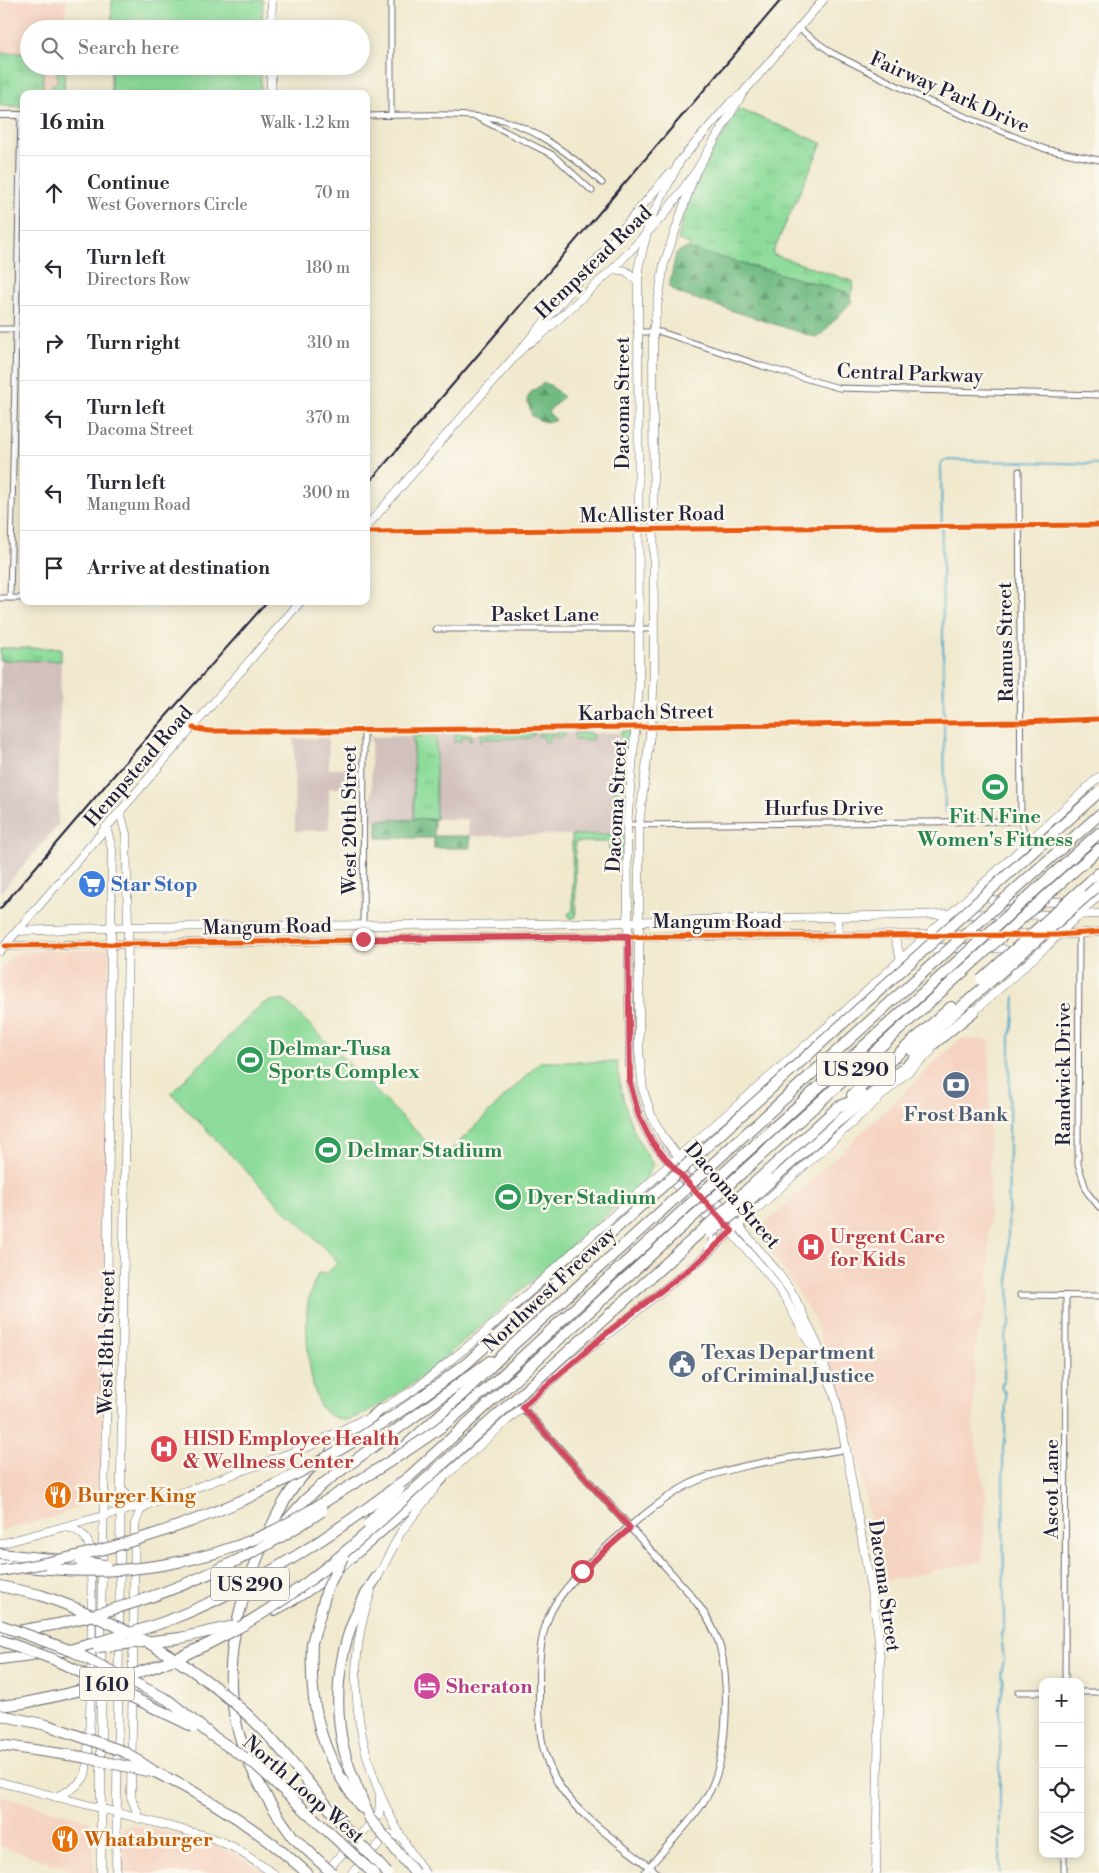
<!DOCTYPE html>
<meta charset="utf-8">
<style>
:root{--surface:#fff;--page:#f7f7f7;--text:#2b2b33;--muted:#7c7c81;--line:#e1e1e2}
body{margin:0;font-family:"Libre Bodoni",serif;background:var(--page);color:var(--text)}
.controls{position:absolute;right:15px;bottom:15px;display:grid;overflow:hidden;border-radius:10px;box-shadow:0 2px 12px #0003}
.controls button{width:45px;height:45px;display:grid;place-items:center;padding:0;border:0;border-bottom:1px solid var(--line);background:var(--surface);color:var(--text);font:25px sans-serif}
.stop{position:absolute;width:15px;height:15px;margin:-11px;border:4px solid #d1495b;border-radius:50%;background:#fff}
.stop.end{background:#d1495b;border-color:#fff;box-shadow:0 1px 5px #0008}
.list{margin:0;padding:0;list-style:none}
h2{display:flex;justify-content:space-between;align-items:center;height:65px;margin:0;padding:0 20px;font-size:21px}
h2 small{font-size:16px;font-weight:400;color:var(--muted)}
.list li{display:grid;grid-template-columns:32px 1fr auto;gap:15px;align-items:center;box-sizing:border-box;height:75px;padding:0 20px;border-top:1px solid var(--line)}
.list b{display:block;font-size:19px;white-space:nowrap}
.list p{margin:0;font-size:16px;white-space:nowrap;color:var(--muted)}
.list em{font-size:16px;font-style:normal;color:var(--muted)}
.icon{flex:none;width:28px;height:28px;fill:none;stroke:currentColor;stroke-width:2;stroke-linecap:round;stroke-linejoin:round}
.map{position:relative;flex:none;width:1099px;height:1873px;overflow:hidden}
.search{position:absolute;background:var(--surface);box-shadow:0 2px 12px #0003;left:20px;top:20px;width:350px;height:55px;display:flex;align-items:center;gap:12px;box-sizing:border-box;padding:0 18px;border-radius:28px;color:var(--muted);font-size:19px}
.panel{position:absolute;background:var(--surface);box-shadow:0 2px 12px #0003;left:20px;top:90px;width:350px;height:515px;border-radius:10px}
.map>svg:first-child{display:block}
</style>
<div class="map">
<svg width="1099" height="1873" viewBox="0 0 1099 1873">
<defs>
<pattern id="grass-tufts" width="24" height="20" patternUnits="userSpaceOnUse" patternTransform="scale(1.25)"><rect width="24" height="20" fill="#8cdb9a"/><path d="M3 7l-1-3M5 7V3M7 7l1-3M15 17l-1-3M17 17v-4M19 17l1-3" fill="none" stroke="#78bc86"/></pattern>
<pattern id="forest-firs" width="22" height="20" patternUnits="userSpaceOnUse" patternTransform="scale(1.25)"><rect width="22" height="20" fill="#71bb82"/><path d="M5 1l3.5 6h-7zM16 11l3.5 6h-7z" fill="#5c986c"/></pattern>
</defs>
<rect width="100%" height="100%" fill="#fbf7ec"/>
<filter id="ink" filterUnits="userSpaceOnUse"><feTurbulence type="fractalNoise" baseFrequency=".02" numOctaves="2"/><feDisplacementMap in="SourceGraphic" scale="10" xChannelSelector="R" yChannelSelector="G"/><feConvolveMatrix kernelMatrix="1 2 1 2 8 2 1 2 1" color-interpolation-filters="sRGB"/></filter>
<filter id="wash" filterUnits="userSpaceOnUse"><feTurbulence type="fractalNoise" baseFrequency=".0096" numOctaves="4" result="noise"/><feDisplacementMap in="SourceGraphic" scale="20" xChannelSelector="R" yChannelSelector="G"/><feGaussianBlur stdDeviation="1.12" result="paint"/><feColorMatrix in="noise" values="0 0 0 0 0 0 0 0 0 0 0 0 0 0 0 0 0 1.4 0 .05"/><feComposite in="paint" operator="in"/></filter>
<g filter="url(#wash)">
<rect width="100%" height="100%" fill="#f0e9ce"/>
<g fill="#f5d3c1">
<path d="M0,0H66V29H29V66H65V94H24V107H0Z"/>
<path d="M109,949L102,1497L55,1517L0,1531V971L17,952Z"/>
<path d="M961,1038L990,1040L989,1300L976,1337L973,1430L986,1494L982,1561L881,1582L854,1436L814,1318L758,1231Z"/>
<path d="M0,1796L88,1820L94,1828V1873H80L0,1846Z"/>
<path d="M133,1825L186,1836L219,1847L268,1873H119L121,1833L125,1827Z"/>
</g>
<g fill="#d1c0bc">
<path d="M0,660L61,661L58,825L0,893Z"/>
<path d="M619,733L620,763L615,764V834L469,836L468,819H436V734Z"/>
<path d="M413,736L414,819L372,820L371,737Z"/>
<path d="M328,738L329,769L355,768V788H329V830L295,831L294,739Z"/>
</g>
<g fill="url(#grass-tufts)" stroke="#577e6a">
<path d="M0,53H29V66H43V94H24V106H0Z"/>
<path d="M57,66H65L64,94H51L52,84H57Z"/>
<path d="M739,109L822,143L772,254L854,282L850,298L846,292L688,249L690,244L678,240C686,191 713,151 739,109Z"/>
<path d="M0,648H61V661L0,660Z"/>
<path d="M621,731H629L633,734L625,819L615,823V763H620Z"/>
<path d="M538,733H564L565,736L556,738L555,735H551L548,742H544V736H538Z"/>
<path d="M574,733H592V740H575Z"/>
<path d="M455,734H471L472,740L469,741V737H462L461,741L454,742Z"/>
<path d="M480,734L535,733V734L529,738L481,739V743Z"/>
<path d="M413,736H436V819H414Z"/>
<path d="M615,828L624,831L623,859H616L609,850V842H575L576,917L570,919L568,914L573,910L572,835L615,834Z"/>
</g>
<g fill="url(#forest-firs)" stroke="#4a6e5e">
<path d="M686,248L846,292L852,301L818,338L680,294L669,287L676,253Z"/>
<path d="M544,383L550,385L563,397L548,412L556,420C546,424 541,421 532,416L527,399L531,392Z"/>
<path d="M434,819V836H470V848H434V838H377V820Z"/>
</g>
<g fill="#8cdb9a" stroke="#577e6a">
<path d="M112,0H263L262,29H111Z"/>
<rect x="111" y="66" width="150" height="28"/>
<path d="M275,1000L286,1001L443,1158L540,1062H617C621,1100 631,1132 653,1164L645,1181L434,1367C420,1379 359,1422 343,1420C334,1419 323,1412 319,1404C309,1381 304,1326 308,1302C310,1292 315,1282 318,1273L326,1274L338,1262L291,1215L290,1216L171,1093L262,1004Z"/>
</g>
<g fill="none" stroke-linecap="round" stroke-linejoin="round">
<g stroke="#4aa7c8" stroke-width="2">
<path d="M945,812L941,463L946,460L1099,464"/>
<path d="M1000,1873V1705L1004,1681L1001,1674L1004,1660L1001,1633L1004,1627L1003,1447L1005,1440L1006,1395L1001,1386L1004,1379L1005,1337L1010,1323L1008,1244L1010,1035L1013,1028L1015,997"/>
</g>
</g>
</g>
<g filter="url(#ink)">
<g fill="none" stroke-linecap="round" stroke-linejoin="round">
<g stroke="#6a686e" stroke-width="7">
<g id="minor">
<path d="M798,28L832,53L930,102L1045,149L1099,160"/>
<path d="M391,115V0"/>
<path d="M366,116C408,115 451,113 492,118C528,122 577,159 602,183"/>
<path d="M478,118L553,155L592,191"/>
<path d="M0,329H24"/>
<path d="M637,332H661L762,366L839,388L1099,395"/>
<path d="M1019,471L1021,821L1024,832L1030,839"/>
<path d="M366,532L1099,525"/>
<path d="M0,598H24"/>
<path d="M10,598L21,115"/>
<path d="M436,629H654"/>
<path d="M193,728L208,731H318L1021,722L1099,719"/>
<path d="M627,825L1021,821"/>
<path d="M1079,934L1078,1164L1087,1192L1099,1207"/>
<path d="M363,939L364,730"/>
<path d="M1020,1295L1099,1296"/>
<path d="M1065,1682L1066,1296"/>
<path d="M1018,1692H1043"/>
<path d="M1080,1692H1099"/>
<path d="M1064,1873V1854"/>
</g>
</g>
<g stroke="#6a686e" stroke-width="8">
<g id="tertiary">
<path d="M0,115H24"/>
<path d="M522,1407L690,1594C702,1609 715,1627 720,1647C730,1686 728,1761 707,1796C690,1825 665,1847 644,1873"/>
<path d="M657,1873C629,1850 580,1818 561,1788C541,1757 539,1733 539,1698C539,1670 538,1642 549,1616C564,1578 651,1504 688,1485C728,1464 800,1457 846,1449"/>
</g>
</g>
<g stroke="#6a686e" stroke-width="9">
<g id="secondary">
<path d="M271,29L272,0"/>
<path d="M271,66V94"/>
<path d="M680,161L650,220L638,269L639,686L627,825L630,1083L639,1116L652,1142L769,1275L787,1301L820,1363"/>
<path d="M678,163L730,103L742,94L823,0"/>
<path d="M695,173L664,264L653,332L654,675L651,726L639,825V1051L643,1090L652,1117L665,1140L776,1270L794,1296L818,1346L836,1400L846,1449L878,1630L880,1660L876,1873"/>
<path d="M613,269L626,271L638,281"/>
<path d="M527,344L539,337L613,269L663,216L695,173L741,96"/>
<path d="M366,527L524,346L669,174"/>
<path d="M986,890V895L994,901L1069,902"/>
<path d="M962,914L1056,915"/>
<path d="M1075,915L1099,914"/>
<path d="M837,918L838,936"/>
<path d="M18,931L128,927L537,924L951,914"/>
<path d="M939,935L1033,934"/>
<path d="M1057,935L1099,932"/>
<path d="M894,936L901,959"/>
<path d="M5,946L538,937L928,935"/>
<path d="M925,948H1000C1015,952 1015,961 1014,975"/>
<path d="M0,951L301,601"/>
<path d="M971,1014L1048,945L1099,895"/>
<path d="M664,1181L673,1182C684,1194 710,1215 715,1231C717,1237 712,1244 709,1249"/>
<path d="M377,1412L414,1390L484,1333L678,1157L844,1012L1099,777"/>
<path d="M121,1488L130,1497L148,1504"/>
<path d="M0,1544L148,1504L192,1489L310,1446L362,1420"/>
<path d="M375,1582L401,1532L442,1479L570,1364L697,1263L931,1051"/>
<path d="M371,1592C336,1690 366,1792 425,1873"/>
<path d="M0,1782L210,1837L233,1847L273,1873"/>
<path d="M56,1797C66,1792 78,1787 84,1777C92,1762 94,1568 89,1546C86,1534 77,1530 67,1527"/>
<path d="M140,1819L131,1797L135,1524L140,1511L147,1505"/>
<path d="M101,1873V1617L106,1424L112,849L106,827"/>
<path d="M116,1873L128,927L126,834L120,812"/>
<path d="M324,1873L379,1815L380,1797"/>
<path d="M352,1873L389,1834L401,1837"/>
</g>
</g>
<g stroke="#6a686e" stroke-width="12">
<g id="motorway">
<path d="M1050,877L1099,833"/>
<path d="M1028,878L1099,815"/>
<path d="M1066,878L1099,849"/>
<path d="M1079,891L1099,873"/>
<path d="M912,1051L976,994"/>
<path d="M852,1095L951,1007"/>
<path d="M838,1107L852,1101L861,1094"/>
<path d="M729,1149L926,970"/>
<path d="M738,1160L948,970"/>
<path d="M746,1169L965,970"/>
<path d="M772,1180L835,1124L974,1011"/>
<path d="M564,1318L666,1226"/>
<path d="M540,1377L651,1277"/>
<path d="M331,1451L380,1410"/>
<path d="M398,1453L468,1389L513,1345L657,1215"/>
<path d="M410,1476L674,1234"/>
<path d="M281,1527L305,1500L324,1483L490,1361"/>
<path d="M0,1554L81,1562"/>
<path d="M0,1565L50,1569"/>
<path d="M0,1586L40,1595"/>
<path d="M275,1610C340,1576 385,1524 442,1479"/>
<path d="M0,1634L58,1624"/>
<path d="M312,1643C309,1708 321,1757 362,1808"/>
<path d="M0,1659L70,1650"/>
<path d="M0,1706L24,1703"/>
<path d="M155,1772C210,1798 262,1832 307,1873"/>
<path d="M370,1819C361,1796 350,1774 344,1750C330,1691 342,1627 376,1578"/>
<path d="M293,1837C219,1736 214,1661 262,1547C274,1520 289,1486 312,1467"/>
</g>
</g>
<use href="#minor" stroke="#fff" stroke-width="5"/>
<use href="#tertiary" stroke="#fff" stroke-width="6"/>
<use href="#secondary" stroke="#fff" stroke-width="8"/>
<use href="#motorway" stroke="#fff" stroke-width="10"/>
<g stroke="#22223b" stroke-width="2">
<path d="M366,486L781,0"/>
<path d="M0,909L122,766L268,601"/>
</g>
<g stroke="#6a686e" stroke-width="12" stroke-linecap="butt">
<g id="motorway-bridge">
<path d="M926,970L1028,878"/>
<path d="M948,970L1050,877"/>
<path d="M965,970L1066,878"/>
<path d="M981,980L1079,891"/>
<path d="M976,994L1099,885"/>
<path d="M657,1215L729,1149"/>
<path d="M666,1226L738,1160"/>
<path d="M710,1233L740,1209L772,1180"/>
<path d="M674,1234L746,1169"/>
<path d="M651,1277L838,1107"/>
<path d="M368,1524L399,1490"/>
<path d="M81,1562L105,1565"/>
<path d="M50,1569C125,1576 207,1563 275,1530C302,1516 328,1500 353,1484C385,1465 416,1446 445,1424C487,1391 525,1354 564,1318"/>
<path d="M0,1571C179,1543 324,1474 467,1363L1099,792"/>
<path d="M40,1595C125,1624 202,1667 265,1732C292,1761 316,1792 341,1823C355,1840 372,1856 387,1873"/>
<path d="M58,1624C152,1602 241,1566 322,1511"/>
<path d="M0,1625L72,1651L168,1700L211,1735L256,1765L373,1873"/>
<path d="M0,1640L53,1659L194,1727"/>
<path d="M312,1643L327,1589L343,1557"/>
<path d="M98,1647L180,1638L234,1626"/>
<path d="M70,1650C104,1640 139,1632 172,1619C259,1585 336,1533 410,1476"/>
<path d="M24,1703C96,1689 166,1668 231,1632C299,1595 356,1544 413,1491C455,1453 497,1415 540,1377"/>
<path d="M0,1715L47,1725L125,1752L155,1772"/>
<path d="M0,1745L82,1757L152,1772"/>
<path d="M370,1819L415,1873"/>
<path d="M293,1837L332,1873"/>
</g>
</g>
<use href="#motorway-bridge" stroke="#fff" stroke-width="10"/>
<g stroke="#fbf7ec" stroke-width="8">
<g id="cycleway">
<path d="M366,532L1099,525"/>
<path d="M193,728L208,731H318L1021,722L1099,719"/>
<path d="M5,946L538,937L1057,935L1099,932"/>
</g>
</g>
<use href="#cycleway" stroke="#e8590c" stroke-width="5"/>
</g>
</g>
<g fill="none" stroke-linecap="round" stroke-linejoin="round" filter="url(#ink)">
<path stroke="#d1495b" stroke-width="6" d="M363,939L628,936L630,1083L639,1116L652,1142L665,1158L732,1231L697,1263L608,1332L522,1407L630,1528L582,1571"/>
</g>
<defs>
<g id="stadium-disc" transform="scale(1.4375)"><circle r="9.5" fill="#2e9e5b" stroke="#fbf7ec"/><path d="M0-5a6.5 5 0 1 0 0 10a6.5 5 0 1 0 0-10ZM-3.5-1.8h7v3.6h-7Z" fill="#fff"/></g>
<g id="supermarket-disc" transform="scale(1.4375)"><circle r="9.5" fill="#3f7fe0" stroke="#fbf7ec"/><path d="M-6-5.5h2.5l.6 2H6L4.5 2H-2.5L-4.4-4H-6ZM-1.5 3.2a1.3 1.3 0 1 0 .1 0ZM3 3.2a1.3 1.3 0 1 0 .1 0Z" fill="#fff"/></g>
<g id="bank-disc" transform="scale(1.4375)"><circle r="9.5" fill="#5c6f8a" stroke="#fbf7ec"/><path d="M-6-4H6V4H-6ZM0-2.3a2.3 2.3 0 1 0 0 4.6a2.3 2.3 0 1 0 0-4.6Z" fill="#fff"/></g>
<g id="hospital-disc" transform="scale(1.4375)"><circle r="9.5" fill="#e0444e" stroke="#fbf7ec"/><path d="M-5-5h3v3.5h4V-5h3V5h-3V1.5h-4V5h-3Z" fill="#fff"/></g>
<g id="civic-disc" transform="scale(1.4375)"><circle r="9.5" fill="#5c6f8a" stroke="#fbf7ec"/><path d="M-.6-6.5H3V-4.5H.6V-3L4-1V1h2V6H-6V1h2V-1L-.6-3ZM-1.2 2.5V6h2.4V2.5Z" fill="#fff"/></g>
<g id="restaurant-disc" transform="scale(1.4375)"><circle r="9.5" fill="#e8710a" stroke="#fbf7ec"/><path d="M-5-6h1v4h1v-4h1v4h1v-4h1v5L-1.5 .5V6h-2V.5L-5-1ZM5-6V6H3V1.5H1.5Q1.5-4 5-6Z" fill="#fff"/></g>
<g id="hotel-disc" transform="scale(1.4375)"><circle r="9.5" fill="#d1479c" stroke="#fbf7ec"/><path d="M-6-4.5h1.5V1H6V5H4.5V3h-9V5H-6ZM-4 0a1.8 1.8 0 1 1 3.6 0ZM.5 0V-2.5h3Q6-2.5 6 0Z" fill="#fff"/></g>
</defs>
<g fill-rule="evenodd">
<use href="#stadium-disc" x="995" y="787"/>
<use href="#supermarket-disc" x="92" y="884"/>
<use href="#stadium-disc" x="250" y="1060"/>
<use href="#bank-disc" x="956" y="1085"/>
<use href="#stadium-disc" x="328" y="1150"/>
<use href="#stadium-disc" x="508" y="1197"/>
<use href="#hospital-disc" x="811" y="1247"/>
<use href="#civic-disc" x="682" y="1364"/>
<use href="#hospital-disc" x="164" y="1449"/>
<use href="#restaurant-disc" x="58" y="1495"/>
<use href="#hotel-disc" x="427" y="1686"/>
<use href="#restaurant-disc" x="65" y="1839"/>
</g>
<g text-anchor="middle" stroke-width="5" stroke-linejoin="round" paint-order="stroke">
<g fill="#fbf7ec" stroke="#636270" stroke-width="1">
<rect x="817" y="1052.5" width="78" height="33" rx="4"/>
<rect x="211" y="1567.5" width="78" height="33" rx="4"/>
<rect x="79.5" y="1667.5" width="55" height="33" rx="4"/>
</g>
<g font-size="19" font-weight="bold" fill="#22223b">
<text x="856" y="1076">US 290</text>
<text x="250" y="1591">US 290</text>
<text x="107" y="1691">I 610</text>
</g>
<g font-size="20" fill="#22223b" stroke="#fbf7ec">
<text transform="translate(950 92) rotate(24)" y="7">Fairway Park Drive</text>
<text transform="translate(593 262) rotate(-44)" y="7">Hempstead Road</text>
<text transform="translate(910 373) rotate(2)" y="7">Central Parkway</text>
<text transform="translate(622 403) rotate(-90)" y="7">Dacoma Street</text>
<text transform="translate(652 514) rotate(-1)" y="7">McAllister Road</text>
<text x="545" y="621">Pasket Lane</text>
<text transform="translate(1005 642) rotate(-91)" y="7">Ramus Street</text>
<text transform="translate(646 712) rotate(-1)" y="7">Karbach Street</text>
<text transform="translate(138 766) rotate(-49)" y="7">Hempstead Road</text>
<text transform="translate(616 806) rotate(-87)" y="7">Dacoma Street</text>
<text x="824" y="815">Hurfus Drive</text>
<text transform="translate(349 820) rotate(-90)" y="7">West 20th Street</text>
<text x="717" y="928">Mangum Road</text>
<text transform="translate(267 926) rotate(-1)" y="7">Mangum Road</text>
<text transform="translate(1063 1074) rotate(-90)" y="7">Randwick Drive</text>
<text transform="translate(733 1195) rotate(49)" y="7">Dacoma Street</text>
<text transform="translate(549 1289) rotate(-43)" y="7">Northwest Freeway</text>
<text transform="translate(106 1342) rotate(-89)" y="7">West 18th Street</text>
<text transform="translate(1051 1489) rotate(-90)" y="7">Ascot Lane</text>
<text transform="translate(885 1586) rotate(82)" y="7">Dacoma Street</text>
<text transform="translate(304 1789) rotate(41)" y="7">North Loop West</text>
</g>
<g font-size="20" font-weight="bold" fill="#27864d" stroke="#fbf7ec" text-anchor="start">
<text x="995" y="823" text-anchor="middle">Fit N Fine<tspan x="995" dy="23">Women's Fitness</tspan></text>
<text x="269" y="1055">Delmar-Tusa<tspan x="269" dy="23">Sports Complex</tspan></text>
<text x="347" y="1157">Delmar Stadium</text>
<text x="527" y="1204">Dyer Stadium</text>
</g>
<g font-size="20" font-weight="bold" fill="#366cbe" stroke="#fbf7ec" text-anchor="start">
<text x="111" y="891">Star Stop</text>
</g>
<g font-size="20" font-weight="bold" fill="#4e5e75" stroke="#fbf7ec">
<text x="956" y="1121">Frost Bank</text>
<text x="701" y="1359" text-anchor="start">Texas Department<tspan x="701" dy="23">of Criminal Justice</tspan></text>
</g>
<g font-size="20" font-weight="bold" fill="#be3a42" stroke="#fbf7ec" text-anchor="start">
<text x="830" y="1243">Urgent Care<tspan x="830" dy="23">for Kids</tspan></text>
<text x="183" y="1445">HISD Employee Health<tspan x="183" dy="23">&amp; Wellness Center</tspan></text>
</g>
<g font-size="20" font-weight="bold" fill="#c56008" stroke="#fbf7ec" text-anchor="start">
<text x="77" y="1502">Burger King</text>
<text x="84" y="1846">Whataburger</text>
</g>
<g font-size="20" font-weight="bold" fill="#b23c85" stroke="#fbf7ec" text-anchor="start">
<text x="446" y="1693">Sheraton</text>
</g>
</g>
</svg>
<div class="controls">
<button>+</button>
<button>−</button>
<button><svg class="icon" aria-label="locate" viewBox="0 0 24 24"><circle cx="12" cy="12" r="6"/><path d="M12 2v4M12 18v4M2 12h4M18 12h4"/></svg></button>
<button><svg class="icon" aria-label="layers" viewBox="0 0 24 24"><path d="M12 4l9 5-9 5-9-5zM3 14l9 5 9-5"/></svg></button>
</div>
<div class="stop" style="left:582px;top:1571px"></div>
<div class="stop end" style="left:363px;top:939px"></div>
<div class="search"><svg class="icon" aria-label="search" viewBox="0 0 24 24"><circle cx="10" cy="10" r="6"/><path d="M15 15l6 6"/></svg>Search here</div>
<section class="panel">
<h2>16 min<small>Walk · 1.2 km</small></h2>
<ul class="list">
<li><svg class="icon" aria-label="ahead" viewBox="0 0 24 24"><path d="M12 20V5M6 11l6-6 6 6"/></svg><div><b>Continue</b><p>West Governors Circle</p></div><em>70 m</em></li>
<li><svg class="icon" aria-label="left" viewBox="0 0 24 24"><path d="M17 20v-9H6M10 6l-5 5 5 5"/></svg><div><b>Turn left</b><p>Directors Row</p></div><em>180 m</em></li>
<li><svg class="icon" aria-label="right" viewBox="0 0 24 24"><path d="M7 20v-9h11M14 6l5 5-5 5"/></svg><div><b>Turn right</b></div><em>310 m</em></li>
<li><svg class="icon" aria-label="left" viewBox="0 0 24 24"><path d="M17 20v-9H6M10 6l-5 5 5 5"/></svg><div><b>Turn left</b><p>Dacoma Street</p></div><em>370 m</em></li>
<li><svg class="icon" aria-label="left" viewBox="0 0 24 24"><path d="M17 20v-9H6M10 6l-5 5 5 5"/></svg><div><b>Turn left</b><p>Mangum Road</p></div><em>300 m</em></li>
<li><svg class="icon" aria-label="arrive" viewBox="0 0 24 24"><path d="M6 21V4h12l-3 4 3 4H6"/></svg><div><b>Arrive at destination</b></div></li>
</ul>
</section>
</div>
